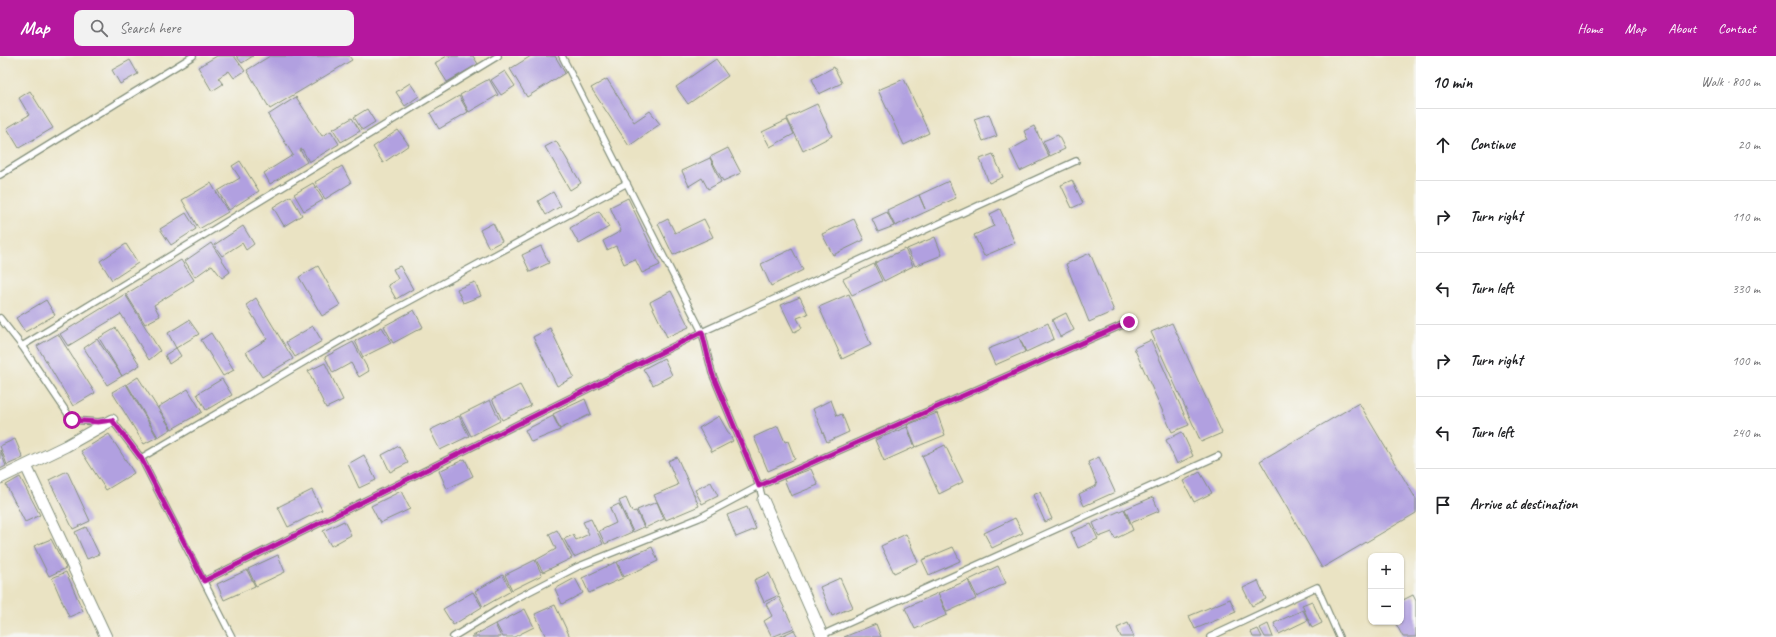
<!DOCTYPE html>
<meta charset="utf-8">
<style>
:root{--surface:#fff;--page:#f2f2f2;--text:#202124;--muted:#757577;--line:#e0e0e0;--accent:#b5179e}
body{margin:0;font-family:Caveat,sans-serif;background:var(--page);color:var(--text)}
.controls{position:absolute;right:12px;bottom:12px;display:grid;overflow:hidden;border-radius:8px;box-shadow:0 1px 3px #0004}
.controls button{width:36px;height:36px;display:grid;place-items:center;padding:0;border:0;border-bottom:1px solid var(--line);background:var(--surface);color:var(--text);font:20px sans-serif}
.stop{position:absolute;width:12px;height:12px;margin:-9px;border:3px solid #b5179e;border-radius:50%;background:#fff}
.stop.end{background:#b5179e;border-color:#fff;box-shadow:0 1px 4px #0008}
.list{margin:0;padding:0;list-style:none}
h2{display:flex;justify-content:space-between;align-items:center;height:52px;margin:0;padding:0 16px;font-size:17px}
h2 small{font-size:13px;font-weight:400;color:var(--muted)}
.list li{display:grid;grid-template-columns:26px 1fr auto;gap:12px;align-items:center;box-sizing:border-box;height:72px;padding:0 16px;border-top:1px solid var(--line)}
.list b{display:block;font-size:15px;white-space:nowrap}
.list em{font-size:13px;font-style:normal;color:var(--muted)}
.icon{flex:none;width:22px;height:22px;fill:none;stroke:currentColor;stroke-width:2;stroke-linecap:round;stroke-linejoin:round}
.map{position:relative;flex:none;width:1416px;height:581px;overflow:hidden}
header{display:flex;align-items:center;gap:24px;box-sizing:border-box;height:56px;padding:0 20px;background:var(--accent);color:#fff}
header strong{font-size:19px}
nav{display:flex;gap:22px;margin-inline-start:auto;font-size:14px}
.search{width:280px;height:36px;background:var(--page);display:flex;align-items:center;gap:10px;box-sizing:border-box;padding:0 14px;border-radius:8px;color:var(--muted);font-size:15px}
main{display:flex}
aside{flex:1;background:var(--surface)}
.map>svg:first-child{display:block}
</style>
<header>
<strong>Map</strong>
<div class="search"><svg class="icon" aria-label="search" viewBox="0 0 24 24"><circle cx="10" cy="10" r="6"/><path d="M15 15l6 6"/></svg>Search here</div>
<nav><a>Home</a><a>Map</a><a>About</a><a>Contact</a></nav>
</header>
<main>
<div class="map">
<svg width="1416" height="581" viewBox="0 0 1416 581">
<rect width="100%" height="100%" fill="#f6f6f2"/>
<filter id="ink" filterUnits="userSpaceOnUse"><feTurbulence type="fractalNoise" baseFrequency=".025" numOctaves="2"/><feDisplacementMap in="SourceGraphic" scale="8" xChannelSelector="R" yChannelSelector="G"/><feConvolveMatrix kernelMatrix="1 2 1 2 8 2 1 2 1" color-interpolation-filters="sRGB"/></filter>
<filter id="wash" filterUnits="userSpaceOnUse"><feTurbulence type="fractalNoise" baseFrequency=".012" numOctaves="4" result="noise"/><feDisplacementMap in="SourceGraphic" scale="16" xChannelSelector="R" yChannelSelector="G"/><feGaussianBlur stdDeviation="0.9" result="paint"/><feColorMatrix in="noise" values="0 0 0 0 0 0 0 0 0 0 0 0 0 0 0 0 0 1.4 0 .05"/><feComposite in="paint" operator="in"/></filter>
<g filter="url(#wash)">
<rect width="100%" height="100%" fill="#eae3c3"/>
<g id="blocks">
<g fill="#b1a0e0">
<path d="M217,0H234L245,15L234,22L229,15L218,22L223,28L212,35L198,11Z"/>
<path d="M236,0H253L242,7Z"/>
<path d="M270,0H349L352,4L270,53L247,14Z"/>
<path d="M447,0H473L478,8L447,26L435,7Z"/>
<path d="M531,0H555L565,17L527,41L510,13Z"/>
<path d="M716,3L728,20L688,48L676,31Z"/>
<path d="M130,4L138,18L120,28L112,14Z"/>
<path d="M834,11L842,27L819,38L812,23Z"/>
<path d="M505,15L515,30L501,39L491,24Z"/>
<path d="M489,23L498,39L469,56L460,39Z"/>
<path d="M607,23L634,66L650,55L660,68L629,90L591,32Z"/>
<path d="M904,23L929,77L904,89L878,34Z"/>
<path d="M410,27L419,40L405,50L396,36Z"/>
<path d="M30,35L53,72L19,92L7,72L29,59L19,42Z"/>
<path d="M459,40L468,56L439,73L430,57Z"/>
<path d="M296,41L322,80L331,75L339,88L309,106L302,93L300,94L307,106L270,128L264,117L293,99L268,59Z"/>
<path d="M817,48L832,80L803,95L787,62Z"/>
<path d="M367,53L375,66L362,74L354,61Z"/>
<path d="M989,58L997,80L983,85L974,63Z"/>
<path d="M352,62L360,75L341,86L333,73Z"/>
<path d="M787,64L794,78L770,91L762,76Z"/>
<path d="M1034,70L1049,101L1020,115L1010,94L1028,84L1024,75Z"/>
<path d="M398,74L409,89L383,107L373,91Z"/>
<path d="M1058,79L1065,93L1050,100L1043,85Z"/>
<path d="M556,85L581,127L570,134L545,91Z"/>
<path d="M728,92L741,117L723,125L710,101Z"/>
<path d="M993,98L1003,121L989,127L980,103Z"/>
<path d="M710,102L721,126L708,133L702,122L689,130L682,115Z"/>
<path d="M240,105L259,135L229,154L218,135L240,122L232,110Z"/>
<path d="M342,110L351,127L325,143L315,126Z"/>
<path d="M1072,124L1083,147L1072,152L1061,129Z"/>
<path d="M949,125L956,142L895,170L887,154L919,139L925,153L919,139Z"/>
<path d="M211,127L228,156L199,173L182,144Z"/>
<path d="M313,127L323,144L304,155L294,138Z"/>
<path d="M553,136L561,150L546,159L538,145Z"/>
<path d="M291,140L302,159L284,170L273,151Z"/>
<path d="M628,142L660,209L642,217L635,203L624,208L616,190L607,194L603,185L621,175L610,151Z"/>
<path d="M1000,153L1015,187L984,200L974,179L994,170L990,158Z"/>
<path d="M599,155L609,171L579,188L570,172Z"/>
<path d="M887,156L894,170L878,176L872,163Z"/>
<path d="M186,157L196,173L171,189L160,173Z"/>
<path d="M668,163L675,177L704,163L713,181L673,199L658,168Z"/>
<path d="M854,163L864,184L833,199L822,178Z"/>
<path d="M493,167L502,185L489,192L480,174Z"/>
<path d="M243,170L254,188L246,194L242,187L222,200L214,189Z"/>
<path d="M935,181L942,199L915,210L907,193Z"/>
<path d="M211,187L230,216L222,222L212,209L195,221L185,205Z"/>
<path d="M126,188L138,207L112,224L100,205Z"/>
<path d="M541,190L549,207L530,216L522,199Z"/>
<path d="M792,193L803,214L771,230L761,208Z"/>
<path d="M905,193L913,210L884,225L875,207Z"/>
<path d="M1090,197L1114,255L1089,266L1066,208Z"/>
<path d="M181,204L194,224L154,249L160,260L145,268L126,238Z"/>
<path d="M874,208L882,225L852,239L843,223Z"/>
<path d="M318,210L340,249L322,260L299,221Z"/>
<path d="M400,210L413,233L396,243L388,229L398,223L393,213Z"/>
<path d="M475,226L481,240L463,247L457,233Z"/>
<path d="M671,235L689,271L667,281L650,246Z"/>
<path d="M125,238L160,295L149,304L121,258L68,290L60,278Z"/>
<path d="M849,238L871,289L842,303L819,251Z"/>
<path d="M800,241L808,258L797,262L802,272L794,276L781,249Z"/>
<path d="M256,242L293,303L262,321L246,296L267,283L246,249Z"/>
<path d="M46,244L55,259L25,276L16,262Z"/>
<path d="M414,254L423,271L393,287L384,270Z"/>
<path d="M1066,257L1074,274L1060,281L1052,264Z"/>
<path d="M189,264L199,278L176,292L168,277Z"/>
<path d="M1048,267L1054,283L1026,296L1019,281Z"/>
<path d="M1172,267L1222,377L1201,386L1151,276Z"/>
<path d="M313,270L322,285L295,301L286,286Z"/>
<path d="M382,271L391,287L363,301L355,285Z"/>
<path d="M116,272L140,309L122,320L99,282Z"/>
<path d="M550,272L574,321L557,330L533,281Z"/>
<path d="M211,277L234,314L223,320L201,284Z"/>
<path d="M58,278L95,337L73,350L37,290Z"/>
<path d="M1019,281L1025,296L995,309L988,293Z"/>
<path d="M97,283L122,320L107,329L84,292Z"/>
<path d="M1151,284L1189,369L1172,376L1134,292Z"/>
<path d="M353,286L369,315L359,321L351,307L333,317L325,301Z"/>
<path d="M176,292L181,300L169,308L165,299Z"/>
<path d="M664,302L672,319L653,329L643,313Z"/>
<path d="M325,307L343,344L326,352L308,315Z"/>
<path d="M138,321L171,373L158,381L127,328Z"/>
<path d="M222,323L232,339L206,354L197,338Z"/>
<path d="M126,328L157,381L144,388L112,336Z"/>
<path d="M520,329L531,350L502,364L492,343Z"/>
<path d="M188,333L202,356L172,373L158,351Z"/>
<path d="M585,343L591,358L560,373L553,358Z"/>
<path d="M490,344L500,365L471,380L460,359Z"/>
<path d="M831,344L837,360L842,358L849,376L827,386L813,353Z"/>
<path d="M1359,347L1416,443V457L1322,512L1260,405Z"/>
<path d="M937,357L945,379L916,391L907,369Z"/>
<path d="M459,360L469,380L440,394L430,374Z"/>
<path d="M553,360L560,374L531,386L525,374Z"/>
<path d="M719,360L733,385L712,396L699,372Z"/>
<path d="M778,370L785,386L788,385L795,403L768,415L754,381Z"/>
<path d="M907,371L915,391L884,405L875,384Z"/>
<path d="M1182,376L1193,400L1177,408L1166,384Z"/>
<path d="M109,378L134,417L106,434L81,395Z"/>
<path d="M15,383L23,402L7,409L0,390Z"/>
<path d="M945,389L963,426L939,438L922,400Z"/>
<path d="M399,390L408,407L390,416L382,399Z"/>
<path d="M0,394L6,410L0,413Z"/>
<path d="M364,399L376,424L359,432L348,408Z"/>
<path d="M677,401L699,450L666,464L654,439L678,429L668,405Z"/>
<path d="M1099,401L1115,436L1084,450L1079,438L1097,429L1088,406Z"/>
<path d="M465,403L473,420L447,433L439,415Z"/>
<path d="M811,413L818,429L791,440L784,423Z"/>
<path d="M67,415L90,465L73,473L49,424Z"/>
<path d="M1200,416L1212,437L1194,446L1183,425Z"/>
<path d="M20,421L40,459L25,466L6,429Z"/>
<path d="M711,426L718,440L702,448L695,434Z"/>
<path d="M312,434L322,454L288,471L278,451Z"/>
<path d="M401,435L410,453L380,467L371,450Z"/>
<path d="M1040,436L1052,463L1045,466L1033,439Z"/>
<path d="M1153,441L1159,455L1131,467L1125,453Z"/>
<path d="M626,442L632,456L636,455L644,471L633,476L619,445Z"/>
<path d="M657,446L664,463L645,472L637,454Z"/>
<path d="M619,448L632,476L605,488L599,475L616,467L610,452Z"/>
<path d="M747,451L756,473L736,481L727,459Z"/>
<path d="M1124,453L1133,474L1115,483L1112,476L1099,481L1093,467Z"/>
<path d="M1015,462L1023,477L992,492L984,477Z"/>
<path d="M591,463L603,488L574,501L564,483L573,479L576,484L589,478L583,466Z"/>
<path d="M344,465L351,479L331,490L323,475Z"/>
<path d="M1091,468L1098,483L1078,492L1071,476Z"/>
<path d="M86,471L99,498L87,503L75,476Z"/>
<path d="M557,474L572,502L543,516L536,504L556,493L549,478Z"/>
<path d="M906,478L918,506L894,517L881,490Z"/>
<path d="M51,483L66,512L49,520L34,490Z"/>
<path d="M652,491L658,505L624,521L617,506Z"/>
<path d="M953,491L960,505L929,519L922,504Z"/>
<path d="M278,499L285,516L256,530L248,513Z"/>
<path d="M535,504L542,519L512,534L505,519Z"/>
<path d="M616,506L623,522L589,537L582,522Z"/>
<path d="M998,510L1006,527L977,541L969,524Z"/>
<path d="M247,514L255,530L224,544L217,528Z"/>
<path d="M66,516L83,555L69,561L52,522Z"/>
<path d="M769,517L779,539L764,546L754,524Z"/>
<path d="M503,519L511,535L483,551L475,535Z"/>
<path d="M575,522L583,537L562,548L555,533Z"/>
<path d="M840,522L853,551L832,560L820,531Z"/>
<path d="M968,524L976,543L947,556L938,537Z"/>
<path d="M1258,525L1266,543L1252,550L1243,532Z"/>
<path d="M473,536L482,551L453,569L443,553Z"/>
<path d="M938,537L947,559L915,573L905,552Z"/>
<path d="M1413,539L1416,545V581H1403L1395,566H1401V545Z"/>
<path d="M779,541L794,572L772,581L764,565L772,560L766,548Z"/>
<path d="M1230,543L1236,556L1195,573L1189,560Z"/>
<path d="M1312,545L1322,567L1312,572L1302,549Z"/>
<path d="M555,549L570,581H546L535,558Z"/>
<path d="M525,553L534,571L514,581H503L496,568Z"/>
<path d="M1303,554L1308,564L1279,578L1274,567Z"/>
<path d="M1128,567L1134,581H1121L1117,572Z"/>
<path d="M495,568L501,581H471Z"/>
<path d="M876,568L881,581H844Z"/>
<path d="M1268,568L1273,581H1265L1260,572Z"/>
<path d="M1258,573L1262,581H1253L1251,576Z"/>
<path d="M794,574L798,581H779Z"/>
</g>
</g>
</g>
<g filter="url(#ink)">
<use href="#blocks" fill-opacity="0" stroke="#84907c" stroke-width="1"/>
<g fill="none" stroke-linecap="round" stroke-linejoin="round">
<g stroke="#84907c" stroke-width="8">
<g id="service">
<path d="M562,0L702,276L712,317L759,430L763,444"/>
<path d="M0,119L193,0"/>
<path d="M0,262L22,290L498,0"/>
<path d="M22,290L72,364L98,366L112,364L141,402L232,581"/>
<path d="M141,402L384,259L627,127"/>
<path d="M204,525L702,276L1076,105"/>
<path d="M822,579L1218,400"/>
<path d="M453,581L515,543L577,511L699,462L759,430L1129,266"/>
<path d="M1210,581L1317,531L1339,581"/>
</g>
</g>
<g stroke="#84907c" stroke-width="13">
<g id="minor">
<path d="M26,410L106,581"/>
<path d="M0,422L66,390L112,364"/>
<path d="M763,444L823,581"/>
</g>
</g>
<use href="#service" stroke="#fff" stroke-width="5.5"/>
<use href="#minor" stroke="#fff" stroke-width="11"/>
</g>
</g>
<g fill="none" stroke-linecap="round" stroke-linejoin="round" filter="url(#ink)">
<path stroke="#b5179e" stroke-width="5" d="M72,364L98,366L112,364L141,402L204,525L702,276L712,317L759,430L1129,266"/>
</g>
</svg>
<div class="controls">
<button>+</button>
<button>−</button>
</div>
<div class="stop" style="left:72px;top:364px"></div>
<div class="stop end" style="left:1129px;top:266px"></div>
</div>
<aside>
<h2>10 min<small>Walk · 800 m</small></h2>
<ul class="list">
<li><svg class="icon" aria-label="ahead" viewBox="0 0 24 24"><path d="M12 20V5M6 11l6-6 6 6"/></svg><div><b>Continue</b></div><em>20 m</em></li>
<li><svg class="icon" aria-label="right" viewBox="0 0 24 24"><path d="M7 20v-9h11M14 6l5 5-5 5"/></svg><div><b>Turn right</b></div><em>110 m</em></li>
<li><svg class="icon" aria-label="left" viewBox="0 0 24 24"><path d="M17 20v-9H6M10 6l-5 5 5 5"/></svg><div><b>Turn left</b></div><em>330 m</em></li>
<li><svg class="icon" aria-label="right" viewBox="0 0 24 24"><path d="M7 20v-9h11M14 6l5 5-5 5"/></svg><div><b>Turn right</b></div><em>100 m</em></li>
<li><svg class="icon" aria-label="left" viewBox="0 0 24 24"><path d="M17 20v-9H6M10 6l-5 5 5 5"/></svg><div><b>Turn left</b></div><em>240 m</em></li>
<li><svg class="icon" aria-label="arrive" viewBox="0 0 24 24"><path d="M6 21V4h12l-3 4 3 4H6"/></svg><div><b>Arrive at destination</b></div></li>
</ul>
</aside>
</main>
